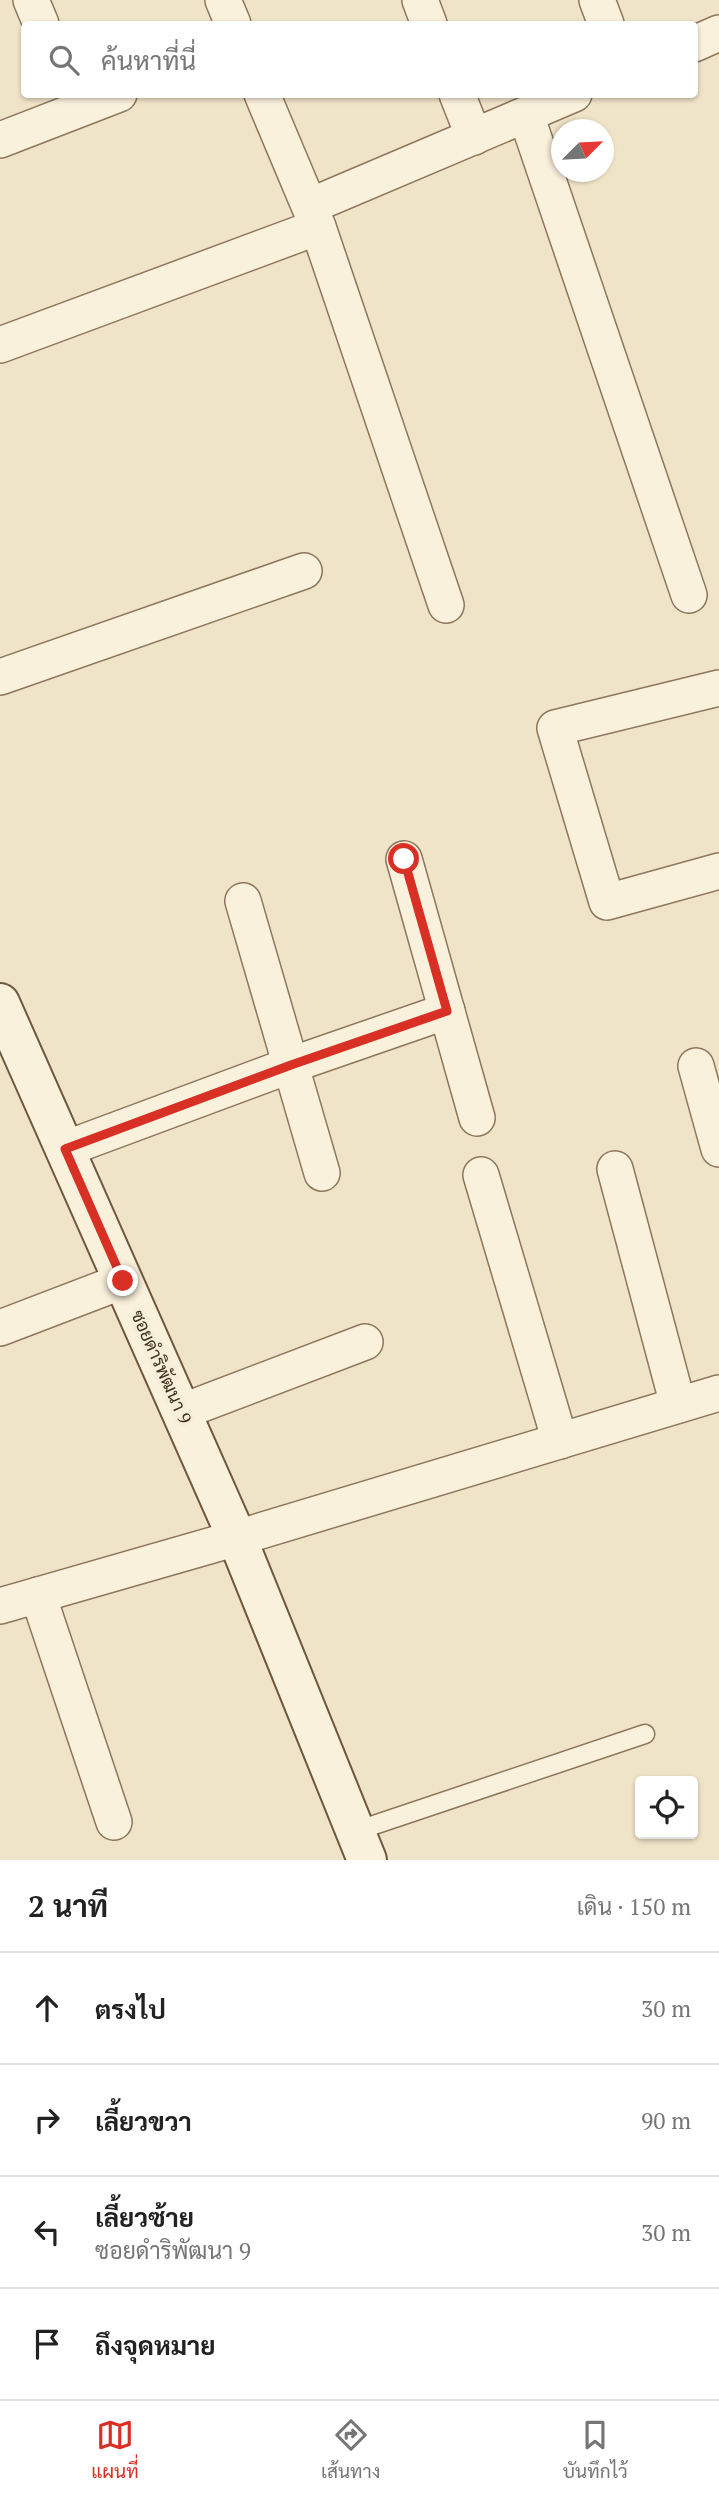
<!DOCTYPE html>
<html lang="th">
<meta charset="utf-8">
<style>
:root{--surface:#fff;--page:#f2f2f2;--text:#222;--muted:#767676;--line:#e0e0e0;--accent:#d93025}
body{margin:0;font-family:"PT Serif",Sarabun,serif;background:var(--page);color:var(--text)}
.controls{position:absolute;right:21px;bottom:21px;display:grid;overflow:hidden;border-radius:7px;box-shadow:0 2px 5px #0004}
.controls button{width:63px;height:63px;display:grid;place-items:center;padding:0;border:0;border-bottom:2px solid var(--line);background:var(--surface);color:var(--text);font:35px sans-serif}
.compass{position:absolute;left:551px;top:119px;width:63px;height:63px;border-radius:50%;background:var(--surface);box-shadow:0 2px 5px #0004;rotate:66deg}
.stop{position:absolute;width:21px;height:21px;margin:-16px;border:5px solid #d93025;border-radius:50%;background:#fff}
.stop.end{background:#d93025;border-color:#fff;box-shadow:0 2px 7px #0008}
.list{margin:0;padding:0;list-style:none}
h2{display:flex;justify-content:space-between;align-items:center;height:91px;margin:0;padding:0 28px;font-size:30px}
h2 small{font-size:23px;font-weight:400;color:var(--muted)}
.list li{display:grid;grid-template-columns:46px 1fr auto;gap:21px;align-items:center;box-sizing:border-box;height:112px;padding:0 28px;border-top:2px solid var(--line)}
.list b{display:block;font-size:26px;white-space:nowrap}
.list p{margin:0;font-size:23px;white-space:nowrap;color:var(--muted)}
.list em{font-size:23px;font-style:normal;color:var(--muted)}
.icon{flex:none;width:38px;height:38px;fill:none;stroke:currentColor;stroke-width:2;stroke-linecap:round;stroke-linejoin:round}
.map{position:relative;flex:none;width:719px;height:1860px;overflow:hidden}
.search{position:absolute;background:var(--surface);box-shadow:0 2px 5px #0004;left:21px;right:21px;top:21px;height:77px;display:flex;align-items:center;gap:18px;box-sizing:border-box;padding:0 24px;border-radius:7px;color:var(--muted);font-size:26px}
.sheet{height:539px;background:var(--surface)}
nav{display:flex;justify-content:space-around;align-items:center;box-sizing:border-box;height:98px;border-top:2px solid var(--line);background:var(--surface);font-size:19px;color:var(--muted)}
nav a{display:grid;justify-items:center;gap:4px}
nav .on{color:var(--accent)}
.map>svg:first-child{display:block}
</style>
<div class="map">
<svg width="719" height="1860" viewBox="0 0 719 1860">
<rect width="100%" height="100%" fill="#f0e4c8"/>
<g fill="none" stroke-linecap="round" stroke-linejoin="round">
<g stroke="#8d765c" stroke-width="21">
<path id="lane" d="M356,1831L645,1734"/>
</g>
<g stroke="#8d765c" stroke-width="38">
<g id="street">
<path d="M31,0L41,24"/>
<path d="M223,0L233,24"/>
<path d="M420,0L429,24"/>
<path d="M597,0L606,24"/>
<path d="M694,44L719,33"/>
<path d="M262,94L318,227L446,605"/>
<path d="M457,94L474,137"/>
<path d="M526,115L689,595"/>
<path d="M0,140L119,94"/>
<path d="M310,206L574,94"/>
<path d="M0,345L318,227"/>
<path d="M0,677L304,571"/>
<path d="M719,688L555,728L607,902L719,871"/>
<path d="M404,859L477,1118"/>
<path d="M243,901L322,1173"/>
<path d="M696,1066L719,1149"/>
<path d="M65,1149L291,1065L447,1011"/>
<path d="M615,1169L678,1405"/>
<path d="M481,1175L560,1441"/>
<path d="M0,1328L123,1281"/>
<path d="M181,1412L365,1342"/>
<path d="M38,1595L114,1822"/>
<path d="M0,1606L237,1538L719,1393"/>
</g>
</g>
<g stroke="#6f573f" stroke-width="42">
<path id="secondary" d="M0,1003L237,1538L367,1860"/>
</g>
<use href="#lane" stroke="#faf1dc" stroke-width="18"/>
<use href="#street" stroke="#faf1dc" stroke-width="35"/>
<use href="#secondary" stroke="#faf1dc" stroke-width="38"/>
</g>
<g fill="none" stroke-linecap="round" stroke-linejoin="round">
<path stroke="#d93025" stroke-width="9" d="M123,1281L65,1149L291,1065L447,1011L404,859"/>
</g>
<g text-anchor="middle" stroke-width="7" stroke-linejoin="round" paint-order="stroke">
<g font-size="18" fill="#3d2e20" stroke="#f7eed8">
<text transform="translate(161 1367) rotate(66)" y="6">ซอยดำริพัฒนา 9</text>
</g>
</g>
</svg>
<div class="controls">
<button><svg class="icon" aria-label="locate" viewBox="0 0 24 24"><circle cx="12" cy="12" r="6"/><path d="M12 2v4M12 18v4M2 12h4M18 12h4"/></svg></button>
</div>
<svg class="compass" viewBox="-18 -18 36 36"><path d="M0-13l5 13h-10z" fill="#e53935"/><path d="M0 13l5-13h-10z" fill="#767676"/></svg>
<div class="stop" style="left:404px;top:859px"></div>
<div class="stop end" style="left:123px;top:1281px"></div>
<div class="search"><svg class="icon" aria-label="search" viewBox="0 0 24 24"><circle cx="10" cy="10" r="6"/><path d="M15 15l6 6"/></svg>ค้นหาที่นี่</div>
</div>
<section class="sheet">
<h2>2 นาที<small>เดิน · 150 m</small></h2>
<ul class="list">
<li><svg class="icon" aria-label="ahead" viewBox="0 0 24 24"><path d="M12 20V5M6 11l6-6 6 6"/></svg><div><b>ตรงไป</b></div><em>30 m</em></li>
<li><svg class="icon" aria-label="right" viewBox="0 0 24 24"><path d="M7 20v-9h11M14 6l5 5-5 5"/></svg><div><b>เลี้ยวขวา</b></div><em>90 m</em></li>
<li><svg class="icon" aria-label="left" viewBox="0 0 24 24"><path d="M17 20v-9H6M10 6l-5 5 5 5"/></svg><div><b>เลี้ยวซ้าย</b><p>ซอยดำริพัฒนา 9</p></div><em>30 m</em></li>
<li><svg class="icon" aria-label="arrive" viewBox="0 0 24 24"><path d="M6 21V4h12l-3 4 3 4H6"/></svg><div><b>ถึงจุดหมาย</b></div></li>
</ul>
</section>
<nav>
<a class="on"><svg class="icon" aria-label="map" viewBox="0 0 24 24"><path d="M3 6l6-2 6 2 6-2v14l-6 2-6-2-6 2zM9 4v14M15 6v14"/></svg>แผนที่</a>
<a><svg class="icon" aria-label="directions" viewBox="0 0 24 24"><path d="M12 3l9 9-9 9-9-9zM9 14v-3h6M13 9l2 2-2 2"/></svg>เส้นทาง</a>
<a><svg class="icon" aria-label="saved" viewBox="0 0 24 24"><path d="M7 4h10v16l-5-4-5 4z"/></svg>บันทึกไว้</a>
</nav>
